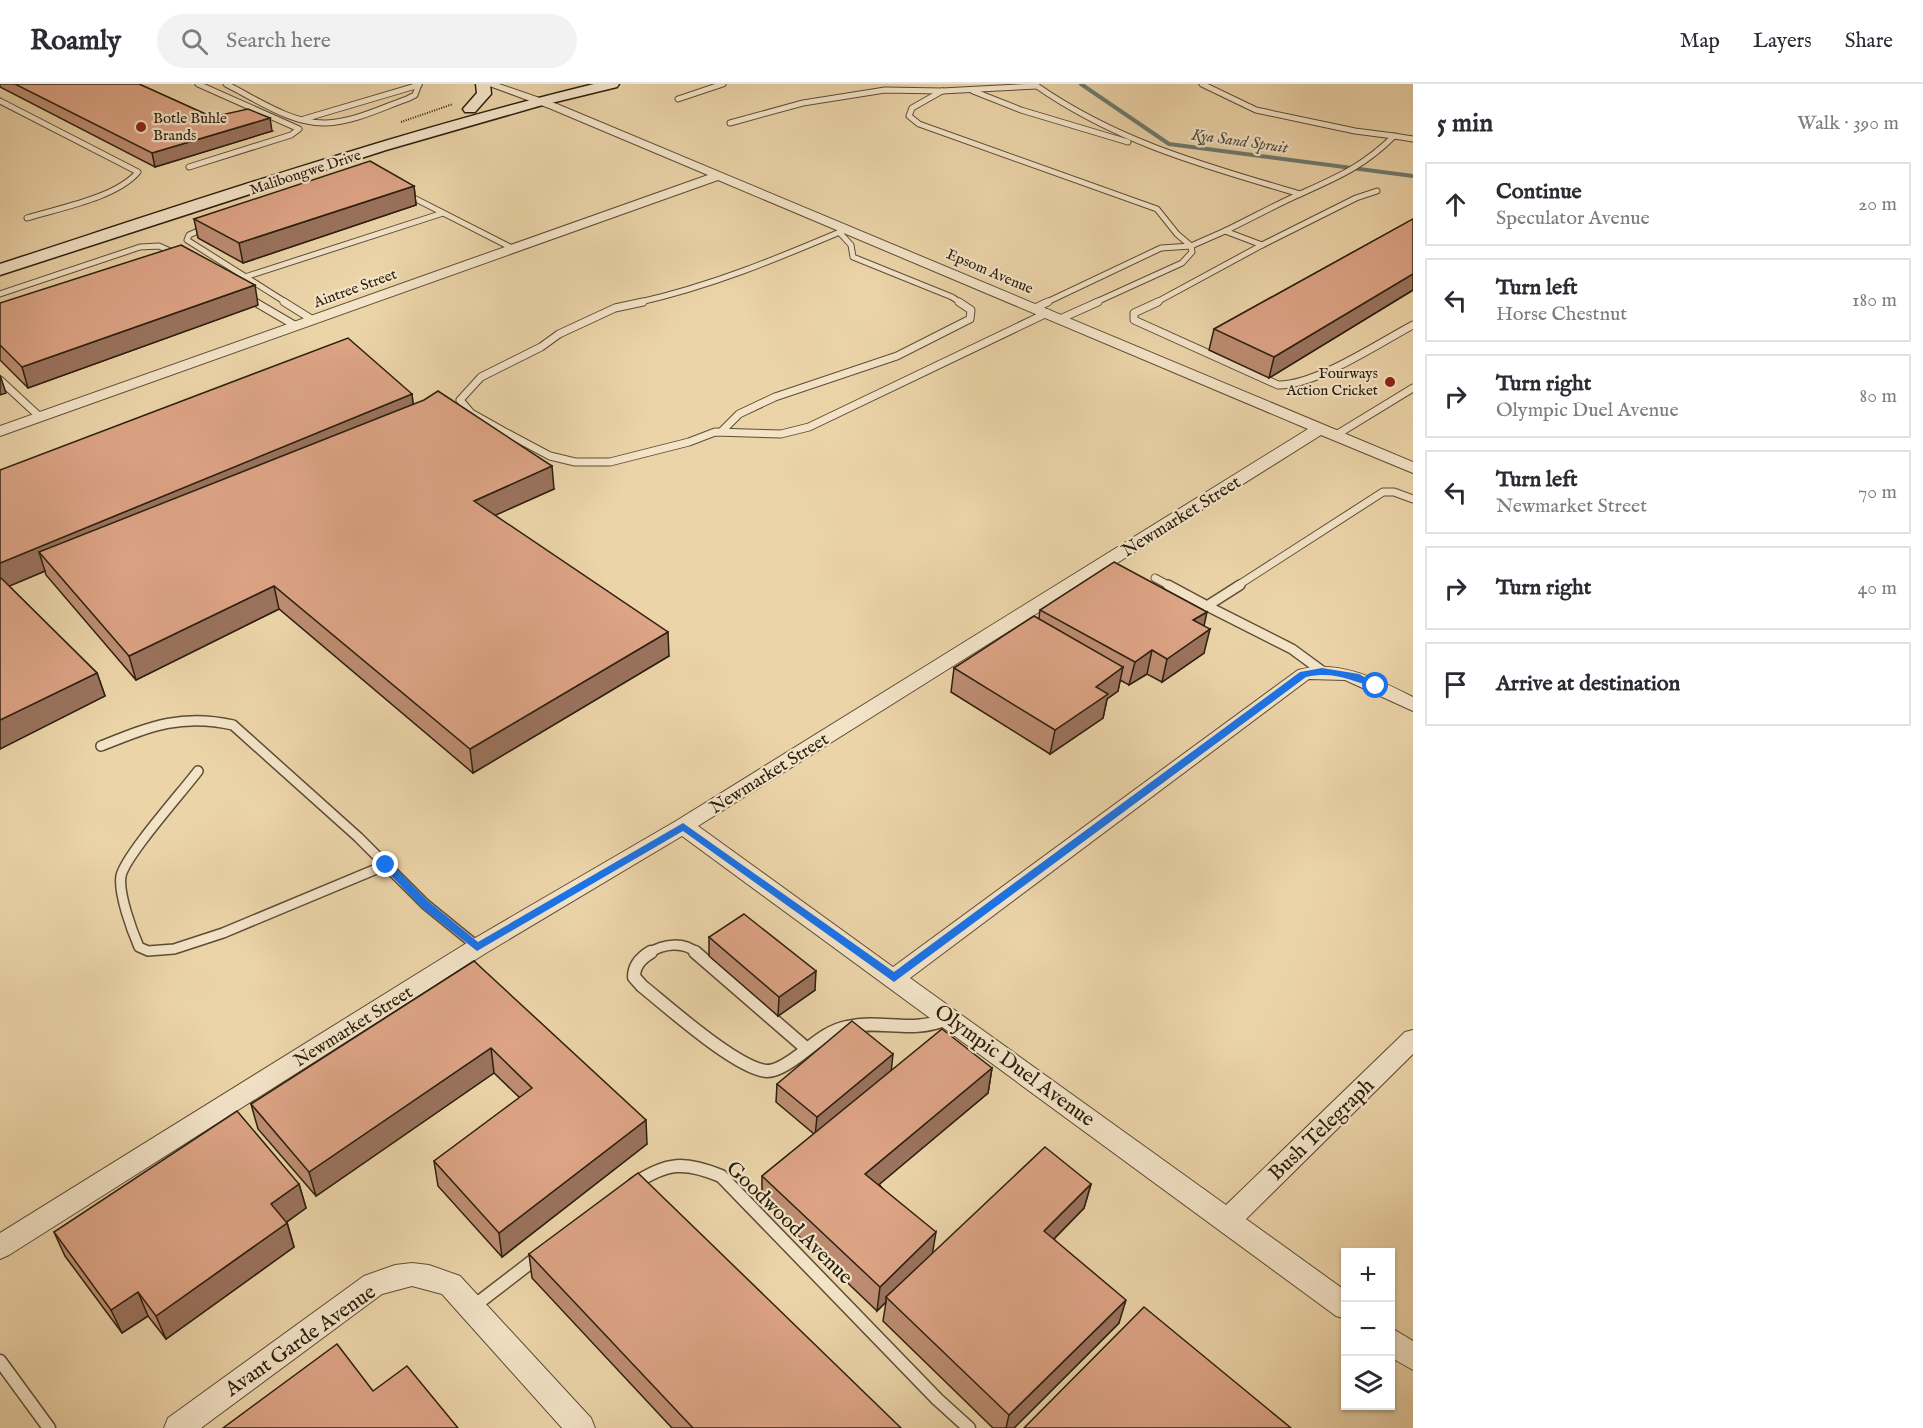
<!DOCTYPE html>
<meta charset="utf-8">
<style>
:root{--surface:#fff;--page:#f2f2f3;--text:#2b2b33;--muted:#7c7c81;--line:#e1e1e2}
body{margin:0;font-family:"IM FELL English",serif;background:var(--page);color:var(--text)}
.controls{position:absolute;right:18px;bottom:18px;display:grid;overflow:hidden;border-radius:0px;box-shadow:0 2px 4px #0004}
.controls button{width:54px;height:54px;display:grid;place-items:center;padding:0;border:0;border-bottom:2px solid var(--line);background:var(--surface);color:var(--text);font:30px sans-serif}
.stop{position:absolute;width:18px;height:18px;margin:-14px;border:4px solid #1a73e8;border-radius:50%;background:#fff}
.stop.end{background:#1a73e8;border-color:#fff;box-shadow:0 2px 6px #0008}
.list{margin:0;padding:0;list-style:none}
h2{display:flex;justify-content:space-between;align-items:center;height:78px;margin:0;padding:0 24px;font-size:26px}
h2 small{font-size:20px;font-weight:400;color:var(--muted)}
.list li{display:grid;grid-template-columns:39px 1fr auto;gap:18px;align-items:center;box-sizing:border-box;height:84px;margin:0 12px 12px;padding:0 12px;border:2px solid var(--line);border-radius:0px}
.list b{display:block;font-size:22px;white-space:nowrap}
.list p{margin:0;font-size:20px;white-space:nowrap;color:var(--muted)}
.list em{font-size:20px;font-style:normal;color:var(--muted)}
.icon{flex:none;width:33px;height:33px;fill:none;stroke:currentColor;stroke-width:2;stroke-linecap:round;stroke-linejoin:round}
.map{position:relative;flex:none;width:1413px;height:1344px;overflow:hidden}
header{display:flex;align-items:center;gap:36px;box-sizing:border-box;height:84px;padding:0 30px;background:var(--surface);border-bottom:2px solid var(--line)}
header strong{font-size:28px}
nav{display:flex;gap:33px;margin-inline-start:auto;font-size:21px}
.search{width:420px;height:54px;background:var(--page);display:flex;align-items:center;gap:15px;box-sizing:border-box;padding:0 21px;border-radius:33px;color:var(--muted);font-size:22px}
main{display:flex}
aside{flex:1;background:var(--surface)}
.map>svg:first-child{display:block}
</style>
<header>
<strong>Roamly</strong>
<div class="search"><svg class="icon" aria-label="search" viewBox="0 0 24 24"><circle cx="10" cy="10" r="6"/><path d="M15 15l6 6"/></svg>Search here</div>
<nav><a>Map</a><a>Layers</a><a>Share</a></nav>
</header>
<main>
<div class="map">
<svg width="1413" height="1344" viewBox="0 0 1413 1344">
<rect width="100%" height="100%" fill="#ecd4a9"/>
<filter id="stains"><feTurbulence type="fractalNoise" baseFrequency=".00333" numOctaves="4"/><feColorMatrix values="0 0 0 0 .2 0 0 0 0 .09 0 0 0 0 .02 0 0 0 .5 -.17"/></filter>
<radialGradient id="worn" r=".72"><stop offset=".6" stop-color="#630" stop-opacity="0"/><stop offset="1" stop-color="#630" stop-opacity=".3"/></radialGradient>
<g fill="none" stroke-linecap="round" stroke-linejoin="round">
<path stroke="#6e7b6f" stroke-width="4" d="M1081,0L1169,60L1413,92"/>
<g stroke="#5c4d35" stroke-width="7">
<g id="service-far3">
<path d="M226,0C256,15 291,40 326,39C354,38 381,24 407,15L415,11L419,0"/>
<path d="M1034,0C1116,58 1205,82 1300,110"/>
<path d="M1202,0L1256,26L1355,47L1394,52"/>
<path d="M942,7L912,24L909,32L919,40L1157,125L1177,150L1191,162"/>
<path d="M973,7L1021,26L1128,58"/>
<path d="M678,15L723,0"/>
<path d="M0,17L138,88C116,114 59,124 27,134"/>
<path d="M304,35L419,1"/>
<path d="M730,39L803,19L885,6L942,7L1037,2"/>
<path d="M189,83L291,51L299,45L198,0"/>
<path d="M406,110L514,165"/>
<path d="M207,143L189,151L187,156L287,219"/>
<path d="M1225,147C1250,135 1275,121 1300,110C1338,93 1364,82 1394,52L1413,55"/>
<path d="M840,149L851,161L853,173L952,213L961,219"/>
<path d="M245,193L443,129"/>
<path d="M0,210L140,163L159,162L179,171"/>
<path d="M249,214L258,219"/>
<path d="M636,219C712,202 776,175 847,145"/>
<path d="M1045,219L1161,164L1191,162L1225,147L1262,161L1356,114L1377,107"/>
<path d="M1094,219L1182,179L1192,168L1191,162"/>
<path d="M1155,219L1262,161"/>
</g>
</g>
<g stroke="#5c4d35" stroke-width="9">
<g id="service-far2">
<path d="M255,218L296,242"/>
<path d="M284,218L313,236"/>
<path d="M643,218L615,224L559,250L541,263L481,293L460,316L471,329L503,347L550,372L575,378H610L689,358L715,348L781,350L809,343L1047,229"/>
<path d="M1158,218L1134,229V236L1278,301C1315,302 1379,259 1413,241"/>
<path d="M1035,224L1048,218"/>
<path d="M1060,235L1098,218"/>
<path d="M0,296L40,333"/>
<path d="M722,347L739,330L775,313L897,272L970,235L971,226L959,218"/>
<path d="M1336,351L1413,304"/>
<path d="M1155,494L1170,502"/>
<path d="M1237,502L1383,408H1394L1413,415"/>
</g>
</g>
<g stroke="#5c4d35" stroke-width="12">
<g id="service-far1">
<path d="M1168,501L1207,522"/>
<path d="M1240,501L1207,522L1292,565L1322,587"/>
<path d="M101,662C149,643 181,629 233,641L358,753L425,820L478,863"/>
<path d="M198,687C183,707 125,772 121,792C118,809 132,847 139,863L148,867L174,865L223,849L386,781"/>
<path d="M649,869C663,860 683,857 697,869"/>
</g>
</g>
<g stroke="#5c4d35" stroke-width="15">
<g id="service">
<path d="M651,868C641,874 634,881 634,893L642,902C667,922 737,985 767,987C772,987 777,985 781,983C804,972 821,948 847,943C882,935 911,950 947,935"/>
<path d="M695,868L807,965"/>
<path d="M634,1100C667,1078 685,1077 721,1092L937,1315L969,1344"/>
<path d="M474,1222L539,1172"/>
<path d="M0,1277L49,1344"/>
</g>
</g>
<g stroke="#5c4d35" stroke-width="2">
<g id="minor">
<path d="M484,0H499L557,20L1413,378V389L1321,351L698,742L893,883L1298,586C1339,575 1377,595 1413,613V627L1345,596L1309,595L910,894L1226,1121L1405,948L1413,946V970L1246,1135L1346,1207V1235L1336,1232L682,752L486,869L9,1171L0,1175V1149L470,857L676,737L1308,345L718,96L0,352V342L708,91L549,24Z"/>
<path d="M412,1179L429,1181L460,1192L591,1334L595,1344H562L442,1210L412,1202L382,1210L201,1344H164L168,1334L364,1192L395,1181Z"/>
<path d="M1390,1243L1413,1257V1286L1390,1273Z"/>
</g>
</g>
<g stroke="#2c200e" stroke-width="3">
<g id="secondary">
<path d="M476,0H490L491,10L475,28H465L463,25L477,9Z"/>
<path d="M594,0H619L617,3L539,22L386,66L0,191V180C197,116 393,49 594,0Z"/>
</g>
</g>
<path stroke="#2c200e" stroke-width="2" stroke-dasharray="1 1.5" stroke-linecap="butt" d="M401,38L453,20"/>
<use href="#service-far3" stroke="#f3e3c7" stroke-width="5"/>
<use href="#service-far2" stroke="#f3e3c7" stroke-width="7"/>
<use href="#service-far1" stroke="#f3e3c7" stroke-width="9"/>
<use href="#service" stroke="#f3e3c7" stroke-width="12"/>
<use href="#minor" fill="#f3e3c7" fill-rule="evenodd"/>
<use href="#secondary" fill="#f3e3c7" fill-rule="evenodd"/>
</g>
<g fill="#be8d73" stroke="#2c200e" stroke-width="1.5">
<path d="M0,0H139L212,33L272,47L155,83L0,3Z"/>
<path d="M414,102L416,121L243,179L198,154L194,135Z"/>
<path d="M1413,135V206L1269,294L1209,266L1214,245Z"/>
<path d="M0,219L258,221L28,304L0,276Z"/>
<path d="M412,310L413,320L554,405L495,431L669,572L473,689L279,525L136,596L46,491L45,487L9,502L97,589L105,612L0,665V386Z"/>
<path d="M1040,526L1204,542V569L1162,598L1147,590L1129,601L1120,596L1118,607L1107,615L1103,634L1050,670L951,608L954,584L1039,534Z"/>
<path d="M709,853L815,906L778,932L709,872Z"/>
<path d="M474,877L647,1060L502,1173L438,1102L434,1077L520,1014L494,989L316,1112L258,1045L251,1020Z"/>
<path d="M992,984L988,1009L879,1100L932,1170L1091,1100L1084,1124L1054,1155L1119,1239L1014,1344H993L883,1237L886,1218L877,1227L762,1117V1092L814,1050L776,1018L777,1000L891,987Z"/>
<path d="M299,1100L306,1124L287,1138L294,1163L166,1255L148,1232L122,1249L65,1172L54,1148Z"/>
<path d="M529,1170L901,1344H672L532,1194Z"/>
</g>
<g fill="#9b735e" stroke="#2c200e" stroke-width="1.5">
<path d="M270,34L272,47L155,83L152,69Z"/>
<path d="M414,102L416,121L243,179L239,159Z"/>
<path d="M1413,190V206L1269,294L1274,273Z"/>
<path d="M255,201L258,221L28,304L22,283Z"/>
<path d="M0,291L6,309L0,311Z"/>
<path d="M412,310L414,331L39,468L45,487L0,506V479Z"/>
<path d="M552,382L554,405L476,440L474,417Z"/>
<path d="M274,502L279,525L136,596L129,572Z"/>
<path d="M1207,528L1202,551L1210,545L1204,569L1162,598L1167,575L1193,536Z"/>
<path d="M668,548L669,572L473,689L470,665Z"/>
<path d="M1152,566L1147,590L1129,601L1135,578Z"/>
<path d="M1123,583L1118,607L1107,615L1103,634L1050,670L1055,646L1096,603Z"/>
<path d="M97,589L105,612L0,665V636Z"/>
<path d="M816,887L815,906L778,932L779,913Z"/>
<path d="M491,964L494,989L316,1112L309,1088Z"/>
<path d="M893,970L891,989L815,1052L817,1033Z"/>
<path d="M992,984L988,1009L863,1114L865,1090Z"/>
<path d="M646,1036L647,1060L502,1173L499,1149Z"/>
<path d="M299,1100L306,1124L278,1144L271,1120Z"/>
<path d="M1091,1100L1084,1124L1039,1170L1044,1147Z"/>
<path d="M287,1139L294,1163L166,1255L156,1232Z"/>
<path d="M936,1148L932,1172L886,1213V1218L877,1227L880,1203Z"/>
<path d="M138,1208L148,1232L122,1249L111,1226Z"/>
<path d="M1126,1216L1119,1239L1014,1344H1006L1009,1331Z"/>
</g>
<g fill="#dda486" stroke="#2c200e" stroke-width="1.5">
<path d="M15,0H139L212,33L248,25L270,34L152,69Z"/>
<path d="M370,77L414,102L239,159L194,135Z"/>
<path d="M1413,135V190L1274,273L1214,245Z"/>
<path d="M181,161L255,201L22,283L0,261V219Z"/>
<path d="M348,254L412,310L0,479V386Z"/>
<path d="M438,307L552,382L474,417L668,548L470,665L274,502L129,572L39,468L424,316Z"/>
<path d="M1114,478L1207,528L1193,536L1210,545L1167,575L1152,566L1135,578L1040,526Z"/>
<path d="M1,494L97,589L0,636V495Z"/>
<path d="M1034,532L1123,583L1096,603L1108,610L1055,646L954,584Z"/>
<path d="M744,830L816,887L779,913L709,853Z"/>
<path d="M474,877L646,1036L499,1149L434,1077L532,1004L491,964L309,1088L251,1020Z"/>
<path d="M852,937L893,970L817,1033L777,1000Z"/>
<path d="M942,945L992,984L865,1090L936,1148L880,1203L762,1092Z"/>
<path d="M237,1027L299,1100L271,1120L287,1139L156,1232L138,1208L111,1226L54,1148Z"/>
<path d="M1045,1063L1091,1100L1044,1147L1126,1216L1009,1331L886,1213Z"/>
<path d="M638,1089L901,1344H693L529,1170Z"/>
<path d="M1144,1223L1291,1344H1024Z"/>
<path d="M337,1260L373,1307L407,1282L458,1344H223Z"/>
</g>
<path fill="#1a73e8" d="M1322,584L1359,590L1380,602L1376,604C1349,596 1335,587 1306,593L894,898L683,747L477,867L421,823L381,781L386,777L390,778L428,817L478,858L683,739L894,888L1300,588Z"/>
<g fill="#8f2418" stroke="#f3e3c7" stroke-width="2">
<circle cx="141" cy="43" r="6"/>
<circle cx="1390" cy="298" r="6"/>
</g>
<g text-anchor="middle" stroke-width="4.5" stroke-linejoin="round" paint-order="stroke">
<g font-size="15" fill="#2c200e" stroke="#f3e3c7" text-anchor="start">
<text x="153" y="39">Botle Buhle<tspan x="153" dy="17">Brands</tspan></text>
<text x="1378" y="294" text-anchor="end">Fourways<tspan x="1378" dy="17">Action Cricket</tspan></text>
</g>
<g font-size="15" fill="#2c200e" stroke="#f3e3c7">
<text transform="translate(305 88) rotate(-18)" y="5">Malibongwe Drive</text>
<text transform="translate(990 187) rotate(23)" y="5">Epsom Avenue</text>
<text transform="translate(355 204) rotate(-20)" y="5">Aintree Street</text>
</g>
<g font-size="16" font-style="italic" fill="#4d4d3e" stroke="#f3e3c7">
<text transform="translate(1240 56) rotate(8)" y="6">Kya Sand Spruit</text>
</g>
<g font-size="18" fill="#2c200e" stroke="#f3e3c7">
<text transform="translate(1181 432) rotate(-32)" y="6">Newmarket Street</text>
<text transform="translate(769 689) rotate(-32)" y="6">Newmarket Street</text>
<text transform="translate(353 942) rotate(-32)" y="6">Newmarket Street</text>
</g>
<g font-size="21" fill="#2c200e" stroke="#f3e3c7">
<text transform="translate(1015 981) rotate(36)" y="7">Olympic Duel Avenue</text>
<text transform="translate(1321 1045) rotate(-44)" y="7">Bush Telegraph</text>
<text transform="translate(790 1138) rotate(44)" y="7">Goodwood Avenue</text>
<text transform="translate(300 1256) rotate(-35)" y="7">Avant Garde Avenue</text>
</g>
</g>
<rect width="100%" height="100%" filter="url(#stains)"/>
<rect width="100%" height="100%" fill="url(#worn)"/>
</svg>
<div class="controls">
<button>+</button>
<button>−</button>
<button><svg class="icon" aria-label="layers" viewBox="0 0 24 24"><path d="M12 4l9 5-9 5-9-5zM3 14l9 5 9-5"/></svg></button>
</div>
<div class="stop" style="left:1376px;top:602px"></div>
<div class="stop end" style="left:386px;top:781px"></div>
</div>
<aside>
<h2>5 min<small>Walk · 390 m</small></h2>
<ul class="list">
<li><svg class="icon" aria-label="ahead" viewBox="0 0 24 24"><path d="M12 20V5M6 11l6-6 6 6"/></svg><div><b>Continue</b><p>Speculator Avenue</p></div><em>20 m</em></li>
<li><svg class="icon" aria-label="left" viewBox="0 0 24 24"><path d="M17 20v-9H6M10 6l-5 5 5 5"/></svg><div><b>Turn left</b><p>Horse Chestnut</p></div><em>180 m</em></li>
<li><svg class="icon" aria-label="right" viewBox="0 0 24 24"><path d="M7 20v-9h11M14 6l5 5-5 5"/></svg><div><b>Turn right</b><p>Olympic Duel Avenue</p></div><em>80 m</em></li>
<li><svg class="icon" aria-label="left" viewBox="0 0 24 24"><path d="M17 20v-9H6M10 6l-5 5 5 5"/></svg><div><b>Turn left</b><p>Newmarket Street</p></div><em>70 m</em></li>
<li><svg class="icon" aria-label="right" viewBox="0 0 24 24"><path d="M7 20v-9h11M14 6l5 5-5 5"/></svg><div><b>Turn right</b></div><em>40 m</em></li>
<li><svg class="icon" aria-label="arrive" viewBox="0 0 24 24"><path d="M6 21V4h12l-3 4 3 4H6"/></svg><div><b>Arrive at destination</b></div></li>
</ul>
</aside>
</main>
